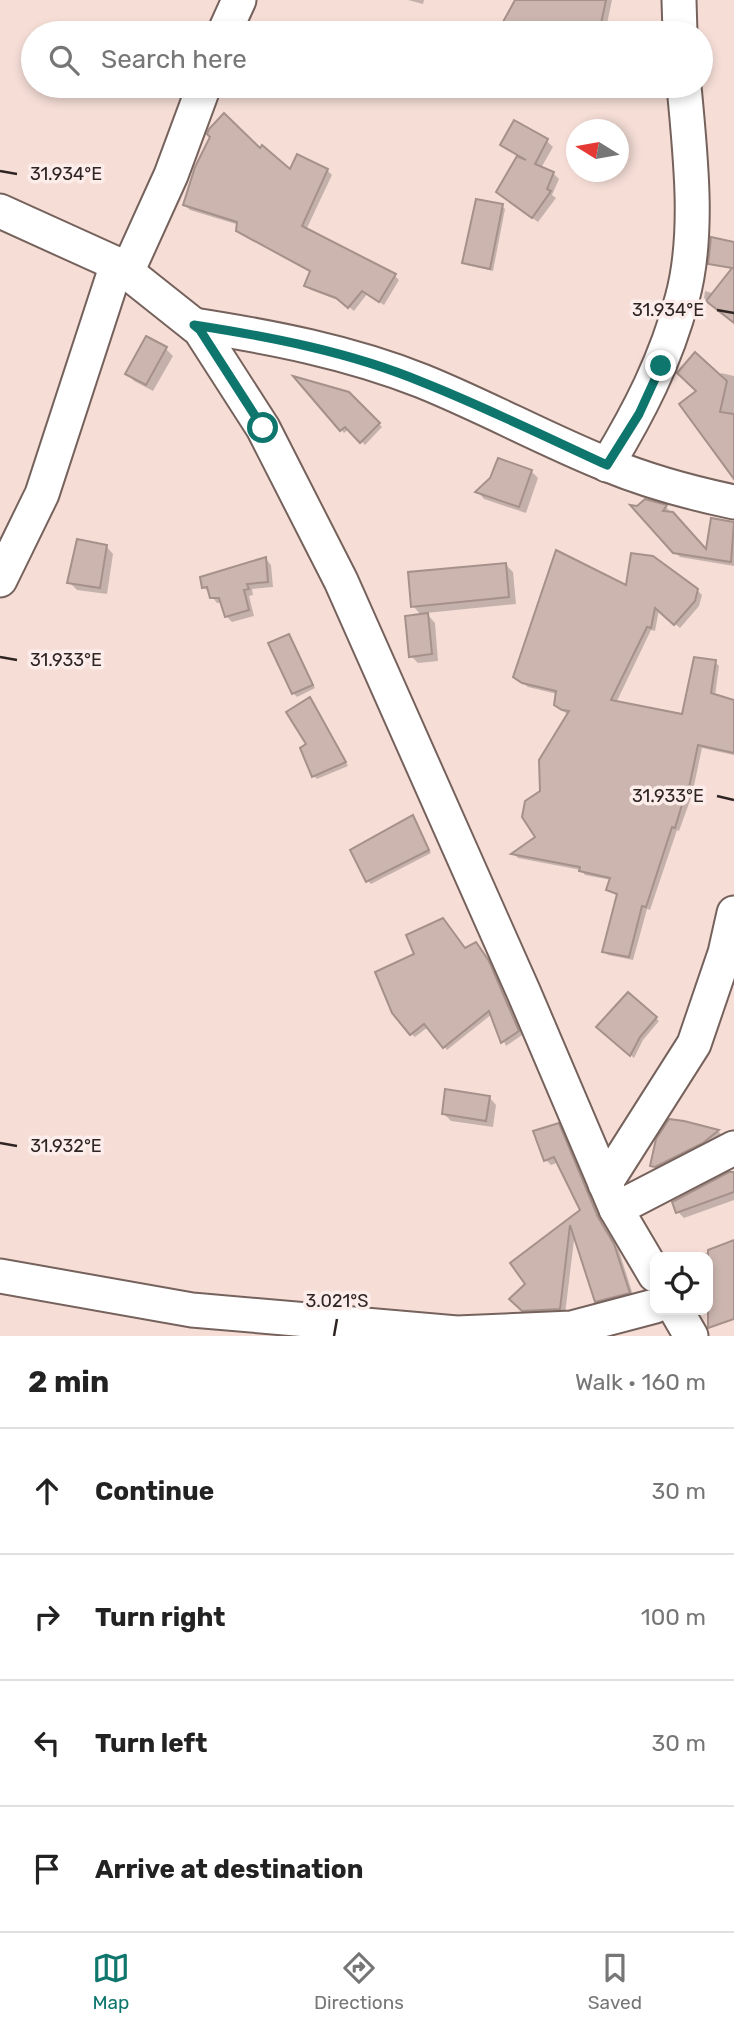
<!DOCTYPE html>
<meta charset="utf-8">
<style>
:root{--surface:#fff;--page:#f2f2f2;--text:#222;--muted:#767676;--line:#e0e0e0;--accent:#0f766e}
body{margin:0;font-family:Rubik,sans-serif;background:var(--page);color:var(--text)}
.controls{position:absolute;right:21px;bottom:21px;display:grid;overflow:hidden;border-radius:14px;box-shadow:0 4px 10px #0003}
.controls button{width:63px;height:63px;display:grid;place-items:center;padding:0;border:0;border-bottom:2px solid var(--line);background:var(--surface);color:var(--text);font:35px sans-serif}
.compass{position:absolute;left:566px;top:119px;width:63px;height:63px;border-radius:50%;background:var(--surface);box-shadow:0 4px 10px #0003;rotate:281deg}
.stop{position:absolute;width:21px;height:21px;margin:-16px;border:5px solid #0f766e;border-radius:50%;background:#fff}
.stop.end{background:#0f766e;border-color:#fff;box-shadow:0 2px 7px #0008}
.list{margin:0;padding:0;list-style:none}
h2{display:flex;justify-content:space-between;align-items:center;height:91px;margin:0;padding:0 28px;font-size:30px}
h2 small{font-size:23px;font-weight:400;color:var(--muted)}
.list li{display:grid;grid-template-columns:46px 1fr auto;gap:21px;align-items:center;box-sizing:border-box;height:126px;padding:0 28px;border-top:2px solid var(--line)}
.list b{display:block;font-size:26px;white-space:nowrap}
.list em{font-size:23px;font-style:normal;color:var(--muted)}
.icon{flex:none;width:38px;height:38px;fill:none;stroke:currentColor;stroke-width:2;stroke-linecap:round;stroke-linejoin:round}
.map{position:relative;flex:none;width:734px;height:1336px;overflow:hidden}
.search{position:absolute;background:var(--surface);box-shadow:0 4px 10px #0003;left:21px;right:21px;top:21px;height:77px;display:flex;align-items:center;gap:18px;box-sizing:border-box;padding:0 24px;border-radius:38px;color:var(--muted);font-size:26px}
.sheet{height:595px;background:var(--surface)}
nav{display:flex;justify-content:space-around;align-items:center;box-sizing:border-box;height:98px;border-top:2px solid var(--line);background:var(--surface);font-size:19px;color:var(--muted)}
nav a{display:grid;justify-items:center;gap:4px}
nav .on{color:var(--accent)}
.map>svg:first-child{display:block}
</style>
<div class="map">
<svg width="734" height="1336" viewBox="0 0 734 1336">
<rect width="100%" height="100%" fill="#f6ded7"/>
<g fill="#0003">
<path d="M408,0H424L423,4Z"/>
<path d="M516,0H612L605,33H499Z"/>
<path d="M515,122L547,141L553,147L541,168L553,173L559,179L552,195L556,198L538,222L504,198L518,157L502,145Z"/>
<path d="M260,150L290,172L327,170L332,175L306,230L395,276L399,280L384,305L367,294L354,311L343,302L311,290L306,286L311,272L243,235L238,230L239,225L190,210L185,205Z"/>
<path d="M502,206L505,209L493,271L467,265L464,262Z"/>
<path d="M705,291L734,299V323L704,298Z"/>
<path d="M165,348L173,356L153,391L134,381L127,374Z"/>
<path d="M721,373L734,376V466L681,404L719,377Z"/>
<path d="M298,379L348,393L382,427L365,445L349,429L344,433Z"/>
<path d="M531,471L538,478L526,513L484,499L478,492L492,479Z"/>
<path d="M646,501L666,507L707,552L713,520L734,523V566L680,557L674,551Z"/>
<path d="M106,546L113,554L107,594L77,590L69,582Z"/>
<path d="M266,559L271,565L273,587L252,589L253,595L249,596L254,616L232,622L226,616L223,603H217L204,587Z"/>
<path d="M505,564L513,572L516,604L426,613L435,623L438,661L418,663L411,656L422,616L413,606Z"/>
<path d="M627,587L697,590L702,595L699,606L680,628L659,610L655,631L651,630L616,703L683,716L715,662L719,666L715,696L734,702V755L702,748L692,795L679,831L677,830L650,910L647,909L633,960L608,955L604,951L618,896L608,890L611,880L585,875L581,870L518,858L514,854L537,838L542,791L569,715L560,709L557,694L528,687L515,677Z"/>
<path d="M289,637L315,688L297,697L293,693Z"/>
<path d="M310,699L348,766L317,779L314,776L308,745Z"/>
<path d="M412,817L431,853L371,884L368,881Z"/>
<path d="M479,948L492,966L522,1035L506,1046L492,1014L447,1050L428,1027L415,1037L411,1034L465,950Z"/>
<path d="M628,994L659,1021L643,1040L634,1058L599,1027Z"/>
<path d="M489,1097L496,1105L493,1127L451,1121L444,1114Z"/>
<path d="M670,1121L718,1131L721,1134L706,1145L660,1170L656,1169L652,1165Z"/>
<path d="M558,1125L563,1131L603,1224L619,1251L634,1298L602,1306L597,1301L575,1232L565,1314L529,1315L512,1299L528,1284L512,1263L582,1211L559,1162L551,1165L546,1160Z"/>
<path d="M734,1173V1200L684,1218L678,1212Z"/>
<path d="M734,1242V1319L725,1323L719,1317L708,1288V1257H696Z"/>
</g>
<g fill="#ccb5af" stroke="#a6908a" stroke-width="2">
<path d="M515,0H606L599,33H497Z"/>
<path d="M224,113L260,148L262,145L290,169L297,154L328,169L302,226L396,274L379,302L362,291L348,308L336,298L304,286L310,271L236,231L237,222L183,205L195,167L210,137L207,134L209,129Z"/>
<path d="M514,120L548,139L535,164L554,172L547,189L551,191L532,218L496,192L517,156L526,160L500,145Z"/>
<path d="M476,199L503,204L490,269L462,263Z"/>
<path d="M711,237L734,242V323L706,301L732,268L708,264Z"/>
<path d="M146,336L167,347L146,385L125,374Z"/>
<path d="M695,352L727,381L720,412L734,414V479L679,404L696,391L677,373Z"/>
<path d="M293,376L349,392L380,423L360,443L345,427L340,431Z"/>
<path d="M498,458L532,470L519,507L475,492L490,478Z"/>
<path d="M645,499L667,505L663,511L673,512L706,549L711,518L734,522L731,562L673,553L630,505L637,506Z"/>
<path d="M77,539L107,545L100,588L67,583Z"/>
<path d="M556,550L626,585L631,553L653,556L698,589L695,601L674,625L655,608L651,628L647,627L611,700L682,714L694,657L716,660L711,693L734,700V753L698,745L688,792L686,791L675,828L672,827L646,907L642,906L629,957L602,952L617,894L606,890L610,878L579,871L580,867L511,854L535,837L522,817L525,801L540,791L539,760L569,711L562,710L554,705L556,691L522,683L513,677Z"/>
<path d="M266,557L268,582L247,584L249,589L244,590L249,610L225,617L219,598H210L207,587L202,588L200,577Z"/>
<path d="M506,563L509,597L411,607L408,572Z"/>
<path d="M428,613L432,654L409,657L405,616Z"/>
<path d="M289,634L313,685L292,694L268,643Z"/>
<path d="M310,697L346,762L312,777L300,748L306,744L286,712Z"/>
<path d="M413,815L429,850L366,882L350,850Z"/>
<path d="M443,918L465,948L476,942L489,961L519,1031L501,1043L489,1011L443,1048L424,1024L410,1035L392,1013L375,972L414,954L406,935Z"/>
<path d="M628,992L657,1017L640,1037L630,1056L596,1027Z"/>
<path d="M445,1089L490,1096L486,1121L442,1114Z"/>
<path d="M669,1119L684,1121L719,1130L703,1143L655,1167L650,1166L656,1139Z"/>
<path d="M559,1123L598,1217L614,1244L630,1293L595,1302L570,1225L560,1309L522,1311L509,1299L525,1284L510,1263L580,1210L554,1157L544,1161L533,1131Z"/>
<path d="M729,1172H734V1192L676,1213L672,1202Z"/>
<path d="M734,1240V1319L708,1328V1250Z"/>
</g>
<g fill="none" stroke-linecap="round" stroke-linejoin="round">
<g stroke="#76625c" stroke-width="37">
<g id="street">
<path d="M679,0L680,33"/>
<path d="M224,33L239,0"/>
<path d="M0,211L117,264L200,330L263,428L341,581L524,993L616,1209L655,1275"/>
<path d="M127,272L171,175L204,86"/>
<path d="M194,325C271,337 349,352 422,381C484,406 544,439 606,464C647,481 691,493 734,502"/>
<path d="M607,465C639,412 666,360 682,299C700,234 690,152 684,86"/>
<path d="M0,580L42,494L117,264"/>
<path d="M605,1184L694,1044L725,953L734,913"/>
<path d="M616,1209L734,1148"/>
<path d="M0,1276L192,1310L457,1333L572,1328L655,1306"/>
<path d="M676,1310L691,1336"/>
</g>
</g>
<use href="#street" stroke="#fff" stroke-width="33"/>
</g>
<g fill="none" stroke-linecap="round" stroke-linejoin="round">
<path stroke="#0f766e" stroke-width="9" d="M263,428L200,330L194,325C271,337 350,352 422,382C485,407 546,437 607,465L639,414L661,366"/>
</g>
<path fill="none" stroke="#2e2523" stroke-width="2.5" d="M0,171L17,174M717,310L734,313M0,657L17,660M717,796L734,800M0,1143L17,1146M334,1336L337,1319"/>
<g font-size="18" text-anchor="middle" fill="#2e2523" stroke="#fcedea" stroke-width="7" stroke-linejoin="round" paint-order="stroke">
<text x="66" y="180">31.934°E</text>
<text x="668" y="316">31.934°E</text>
<text x="66" y="666">31.933°E</text>
<text x="668" y="802">31.933°E</text>
<text x="66" y="1152">31.932°E</text>
<text x="337" y="1307">3.021°S</text>
</g>
</svg>
<div class="controls">
<button><svg class="icon" aria-label="locate" viewBox="0 0 24 24"><circle cx="12" cy="12" r="6"/><path d="M12 2v4M12 18v4M2 12h4M18 12h4"/></svg></button>
</div>
<svg class="compass" viewBox="-18 -18 36 36"><path d="M0-13l5 13h-10z" fill="#e53935"/><path d="M0 13l5-13h-10z" fill="#767676"/></svg>
<div class="stop" style="left:263px;top:428px"></div>
<div class="stop end" style="left:661px;top:366px"></div>
<div class="search"><svg class="icon" aria-label="search" viewBox="0 0 24 24"><circle cx="10" cy="10" r="6"/><path d="M15 15l6 6"/></svg>Search here</div>
</div>
<section class="sheet">
<h2>2 min<small>Walk · 160 m</small></h2>
<ul class="list">
<li><svg class="icon" aria-label="ahead" viewBox="0 0 24 24"><path d="M12 20V5M6 11l6-6 6 6"/></svg><div><b>Continue</b></div><em>30 m</em></li>
<li><svg class="icon" aria-label="right" viewBox="0 0 24 24"><path d="M7 20v-9h11M14 6l5 5-5 5"/></svg><div><b>Turn right</b></div><em>100 m</em></li>
<li><svg class="icon" aria-label="left" viewBox="0 0 24 24"><path d="M17 20v-9H6M10 6l-5 5 5 5"/></svg><div><b>Turn left</b></div><em>30 m</em></li>
<li><svg class="icon" aria-label="arrive" viewBox="0 0 24 24"><path d="M6 21V4h12l-3 4 3 4H6"/></svg><div><b>Arrive at destination</b></div></li>
</ul>
</section>
<nav>
<a class="on"><svg class="icon" aria-label="map" viewBox="0 0 24 24"><path d="M3 6l6-2 6 2 6-2v14l-6 2-6-2-6 2zM9 4v14M15 6v14"/></svg>Map</a>
<a><svg class="icon" aria-label="directions" viewBox="0 0 24 24"><path d="M12 3l9 9-9 9-9-9zM9 14v-3h6M13 9l2 2-2 2"/></svg>Directions</a>
<a><svg class="icon" aria-label="saved" viewBox="0 0 24 24"><path d="M7 4h10v16l-5-4-5 4z"/></svg>Saved</a>
</nav>
